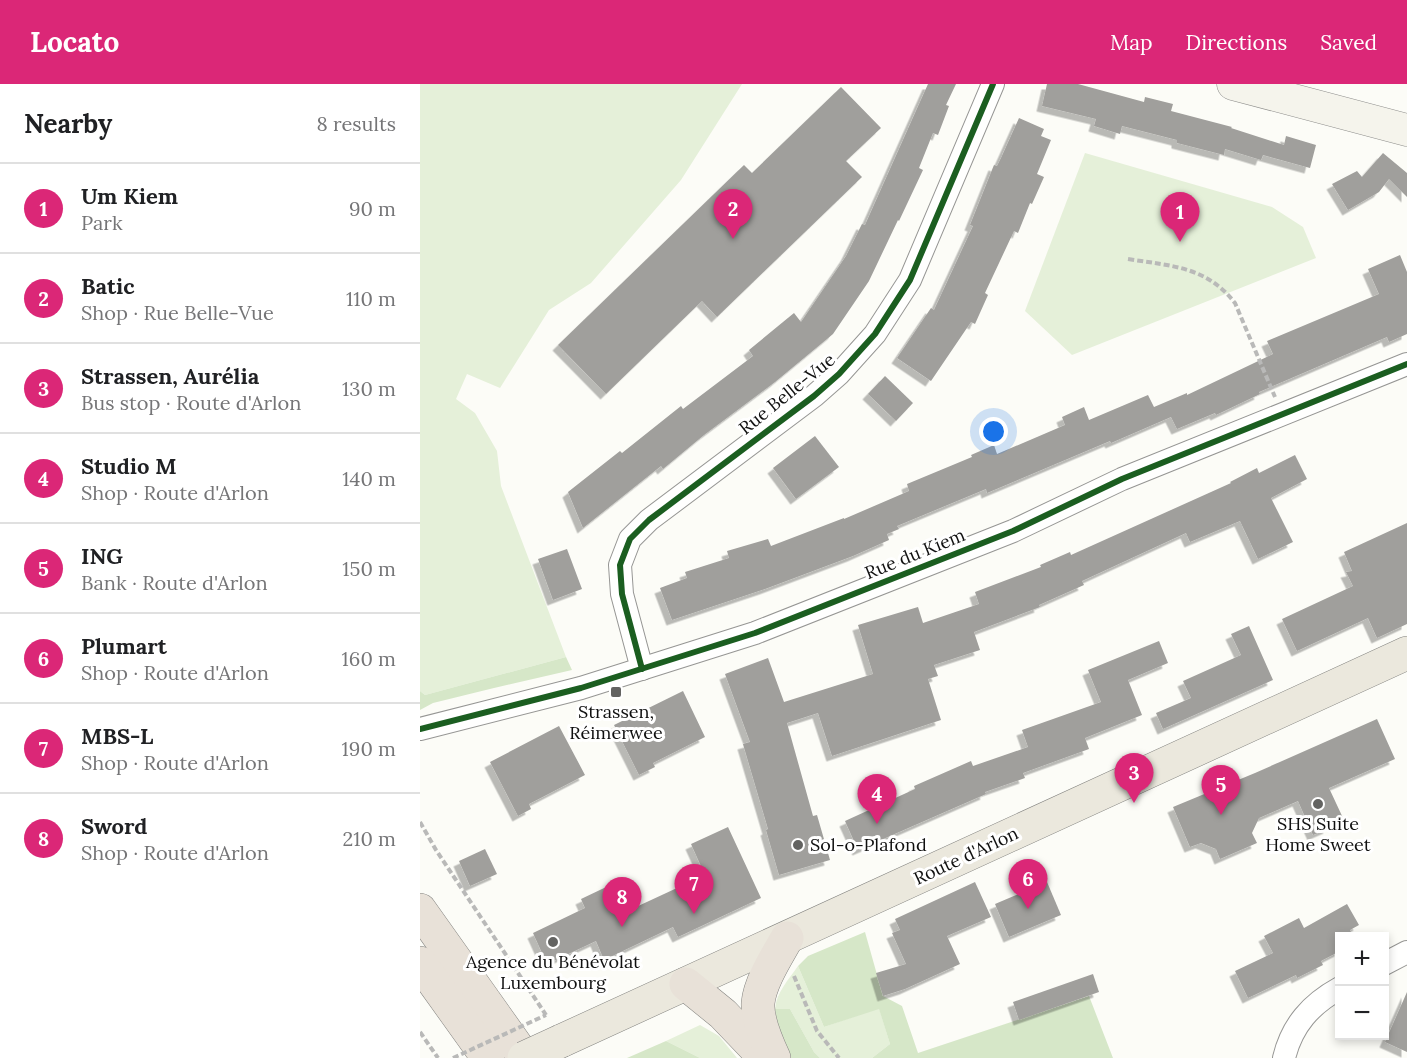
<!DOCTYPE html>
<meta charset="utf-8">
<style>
:root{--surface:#fff;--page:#f2f2f2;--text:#202124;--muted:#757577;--line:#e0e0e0;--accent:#db2777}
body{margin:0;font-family:Lora,serif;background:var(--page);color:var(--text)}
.controls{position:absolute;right:18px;bottom:18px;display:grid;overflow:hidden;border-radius:0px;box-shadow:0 3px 9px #0003}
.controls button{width:54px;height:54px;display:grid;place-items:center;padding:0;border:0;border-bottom:2px solid var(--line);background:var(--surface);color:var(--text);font:30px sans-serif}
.you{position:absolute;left:574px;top:348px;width:21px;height:21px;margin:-15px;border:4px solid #fff;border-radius:50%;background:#1a73e8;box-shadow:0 0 0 9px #1a73e833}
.badge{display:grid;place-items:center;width:39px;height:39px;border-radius:50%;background:var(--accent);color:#fff;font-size:20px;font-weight:700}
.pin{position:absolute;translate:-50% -50px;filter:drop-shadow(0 2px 3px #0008)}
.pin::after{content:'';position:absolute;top:32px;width:21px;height:18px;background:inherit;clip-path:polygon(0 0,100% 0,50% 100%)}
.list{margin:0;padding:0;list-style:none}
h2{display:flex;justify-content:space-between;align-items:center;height:78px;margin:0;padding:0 24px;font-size:26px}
h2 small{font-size:20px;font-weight:400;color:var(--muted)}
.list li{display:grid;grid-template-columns:39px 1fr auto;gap:18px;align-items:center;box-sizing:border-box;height:90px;padding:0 24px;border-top:2px solid var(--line)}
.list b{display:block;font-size:22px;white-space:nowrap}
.list p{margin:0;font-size:20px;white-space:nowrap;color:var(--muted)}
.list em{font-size:20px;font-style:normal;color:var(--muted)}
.map{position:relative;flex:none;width:987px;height:974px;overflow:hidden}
header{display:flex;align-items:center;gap:36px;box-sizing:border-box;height:84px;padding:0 30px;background:var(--accent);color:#fff}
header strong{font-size:28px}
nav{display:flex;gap:33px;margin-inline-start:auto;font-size:21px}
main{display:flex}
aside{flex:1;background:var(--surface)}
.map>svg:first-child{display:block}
</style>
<header>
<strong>Locato</strong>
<nav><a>Map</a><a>Directions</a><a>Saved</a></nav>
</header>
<main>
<aside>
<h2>Nearby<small>8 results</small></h2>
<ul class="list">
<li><span class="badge">1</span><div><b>Um Kiem</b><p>Park</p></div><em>90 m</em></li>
<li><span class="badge">2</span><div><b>Batic</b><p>Shop · Rue Belle-Vue</p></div><em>110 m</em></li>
<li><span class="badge">3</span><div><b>Strassen, Aurélia</b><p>Bus stop · Route d'Arlon</p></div><em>130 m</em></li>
<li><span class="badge">4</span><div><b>Studio M</b><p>Shop · Route d'Arlon</p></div><em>140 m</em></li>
<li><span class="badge">5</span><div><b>ING</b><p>Bank · Route d'Arlon</p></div><em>150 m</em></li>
<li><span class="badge">6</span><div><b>Plumart</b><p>Shop · Route d'Arlon</p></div><em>160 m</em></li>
<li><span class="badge">7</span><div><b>MBS-L</b><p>Shop · Route d'Arlon</p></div><em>190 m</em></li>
<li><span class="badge">8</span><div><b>Sword</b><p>Shop · Route d'Arlon</p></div><em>210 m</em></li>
</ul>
</aside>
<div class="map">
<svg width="987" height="974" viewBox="0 0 987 974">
<defs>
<filter id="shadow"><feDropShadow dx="-5.5" dy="5.5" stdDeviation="0" flood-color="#0004"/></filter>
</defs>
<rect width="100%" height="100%" fill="#fcfcf7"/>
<g fill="#e5f0d9">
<path d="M0,0H322L261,96L171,199L129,226L80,304L47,290L36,315L55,329L77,367L81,402L146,573L5,611L0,607Z"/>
<path d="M665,69L852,123L883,143L896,174L652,271L605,227Z"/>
<path d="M378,882L404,943L459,924L470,960L452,974H400L394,968L370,925H355C356,909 369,895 378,882Z"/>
<path d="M280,941L299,952L317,974H280L246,957Z"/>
</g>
<g fill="#d6e7c8">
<path d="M146,573L152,586L74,604L13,619L0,626V607L5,611Z"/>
<path d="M445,848L463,912L482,922L498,969L669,912L693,974H452L470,960L459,925L404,943L378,882L388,872Z"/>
<path d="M355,925H370L394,968L400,974H370L359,955Z"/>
<path d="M246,957L280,974H207Z"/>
</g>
<g fill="#a09f9c" filter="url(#shadow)">
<path d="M508,0H536L526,21L529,22L518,51L513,49L499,84L503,86L479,137L478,136L449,197L413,250L355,298L284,351L243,385L241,382L163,444L148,408L200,367L202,369L261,322L263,325L333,272L329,266L374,229L381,238L426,172L442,140L445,141Z"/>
<path d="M627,0H658L724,18L725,13L753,20L751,27L812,43L811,44L864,61L866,52L896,61L890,84L843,71L841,76L805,65L804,71L757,59V56L702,42L700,50L674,42L676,35L622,22Z"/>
<path d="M421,3L461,44L426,77L442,93L297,233L282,217L186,310L138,261L324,81L332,89Z"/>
<path d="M599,34L624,45L621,52L631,56L617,90L624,93L612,120L610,119L598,149L594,147L565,209L568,211L555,240L551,238L511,297L477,274L511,224L514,226L553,142L550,141L574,81L577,82L581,74Z"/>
<path d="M963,69L987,89V113L969,95L959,108L928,126L912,100L937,87L942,93Z"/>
<path d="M980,171L987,188V250L969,258L967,253L839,308L840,310L796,331L795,329L757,345L751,333L691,359L690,357L567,409L566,405L477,442L479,445L467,450L469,456L433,472L345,505L252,536L240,504L267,494L265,488L309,474L307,467L348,455L351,462L424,434V435L489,407L487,400L552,373L551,371L574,361L577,370L645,341L642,333L664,323L669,336L728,311L734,323L767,309V311L853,270L847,257L959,210L948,185Z"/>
<path d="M465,292L493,319L476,337L448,310Z"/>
<path d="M395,352L419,383L376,415L353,384Z"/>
<path d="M875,371L887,395L851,414L873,458L838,475L820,437L770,458L766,449L662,497L664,501L619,521L620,523L554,548L560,566L514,581L518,592L508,595L521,636L412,672L398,629L367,639L393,732L397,731L410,776L359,791L346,746L348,745L323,660L330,658L305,590L348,574L364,618L453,590L438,541L498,523L503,539L559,520L555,508L621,483L620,481L650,468L651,471L811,399L810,398L837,384L839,389Z"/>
<path d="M987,439V540L957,554L948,534L877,567L862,535L933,502L926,488L932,487L924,468Z"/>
<path d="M147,465L162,505L133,516L118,475Z"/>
<path d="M829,542L853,596L743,645L736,629L771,614L763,597L821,571L811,550Z"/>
<path d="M739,557L748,579L708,596L722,631L665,654L669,665L603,689L605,694L565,708L566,710L438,766L425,737L495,705L494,702L551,677L553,682L608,663L602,646L681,618L668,586Z"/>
<path d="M263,607L285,653L233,679L235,683L219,691L194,641Z"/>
<path d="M957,635L975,675L909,704L923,734L907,741L909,744L893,751L878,717L839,734L832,749L837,759L800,775L796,765L781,759L770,763L753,723L835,689Z"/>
<path d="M139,642L165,691L109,720L111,725L98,732L70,678Z"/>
<path d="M308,743L341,814L258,853L253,843L184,876L176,857L127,880L113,849L165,824L161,815L203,795L216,823L285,791L271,760Z"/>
<path d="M65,765L77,790L50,802L39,777Z"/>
<path d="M555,798L571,833L527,852L540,880L485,905L463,912L456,889L486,880L472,849L480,846L475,835Z"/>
<path d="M627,798L641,831L589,853L575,820Z"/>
<path d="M927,820L939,841L930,846L933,852H920V867L901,877L903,881L877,894L876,891L828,914L815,887L853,869L844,852L879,834L884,844Z"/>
<path d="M673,890L679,908L599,936L593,918Z"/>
<path d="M987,908V968L965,958Z"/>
</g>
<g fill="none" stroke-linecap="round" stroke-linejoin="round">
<g stroke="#969694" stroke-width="24">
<g id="street">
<path d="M222,585L202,510L200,481L210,455L229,436L394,312L419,290L455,250L490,196L573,0"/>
<path d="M0,645L161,604L335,549L593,447L702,395L987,280"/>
<path d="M964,880L987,868"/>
<path d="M864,974C872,941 891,920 920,904"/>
</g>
</g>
<g stroke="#8d8d8b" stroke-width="33">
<path id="secondary" d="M813,0L987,46"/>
</g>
<g stroke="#848481" stroke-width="34">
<path id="primary" d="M141,957L987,569"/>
</g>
<g stroke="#848481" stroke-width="34">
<g id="highway">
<path d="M0,826L105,974"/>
<path d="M0,879L68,974"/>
<path d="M266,900L303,930L345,974"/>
<path d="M354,974C347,959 337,936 338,919C340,898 357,872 367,854"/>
</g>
</g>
<g stroke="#b9b9b8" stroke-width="4" stroke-dasharray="6 3" stroke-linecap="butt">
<path d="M708,175C751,182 786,182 815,219L855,313"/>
<path d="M0,738L16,766L126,931"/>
<path d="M374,892L397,947L419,974"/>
<path d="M0,948L18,974"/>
</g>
<use href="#street" stroke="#fffffe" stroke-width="22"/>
<use href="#secondary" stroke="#f5f4ec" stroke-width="32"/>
<use href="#primary" stroke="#ebe8dd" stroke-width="33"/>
<use href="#highway" stroke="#e8e1d8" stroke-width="33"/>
<g stroke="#848481" stroke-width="34" stroke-linecap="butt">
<path id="primary-bridge" d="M104,974L141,957"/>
</g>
<path stroke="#b9b9b8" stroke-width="4" stroke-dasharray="6 3" stroke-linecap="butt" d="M33,974L126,931"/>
<use href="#primary-bridge" stroke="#ebe8dd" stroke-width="33"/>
<g stroke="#fff" stroke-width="10">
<g id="cycleway">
<path d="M222,585L202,510L200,481L210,455L229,436L394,312L419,290L455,250L490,196L573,0"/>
<path d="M0,645L161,604L335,549L593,447L702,395L987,280"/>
</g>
</g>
<use href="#cycleway" stroke="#1b5e20" stroke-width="6"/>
</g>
<g fill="#636361" stroke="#fff" stroke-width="2">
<rect x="190" y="602" width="12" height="12" rx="3"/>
<circle cx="898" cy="720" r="6"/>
<circle cx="378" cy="761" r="6"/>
<circle cx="133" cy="858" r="6"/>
</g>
<g text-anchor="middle" stroke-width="6" stroke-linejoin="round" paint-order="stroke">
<g font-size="18" fill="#101010" stroke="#fff">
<text transform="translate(367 310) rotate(-39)" y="6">Rue Belle-Vue</text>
<text transform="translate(495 470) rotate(-22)" y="6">Rue du Kiem</text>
<text transform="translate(546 772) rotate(-25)" y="6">Route d'Arlon</text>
</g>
<g font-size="18" fill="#101010" stroke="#fff">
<text x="196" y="634">Strassen,<tspan x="196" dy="21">Réimerwee</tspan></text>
<text x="898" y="746">SHS Suite<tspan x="898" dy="21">Home Sweet</tspan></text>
<text x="390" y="767" text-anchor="start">Sol-o-Plafond</text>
<text x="133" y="884">Agence du Bénévolat<tspan x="133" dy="21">Luxembourg</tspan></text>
</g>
</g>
</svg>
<div class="controls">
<button>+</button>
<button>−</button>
</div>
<div class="you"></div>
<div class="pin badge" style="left:760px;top:158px">1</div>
<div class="pin badge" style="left:313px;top:155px">2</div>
<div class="pin badge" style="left:714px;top:719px">3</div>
<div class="pin badge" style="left:457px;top:740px">4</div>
<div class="pin badge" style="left:801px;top:731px">5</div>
<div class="pin badge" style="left:608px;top:825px">6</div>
<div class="pin badge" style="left:274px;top:830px">7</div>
<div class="pin badge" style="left:202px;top:843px">8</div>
</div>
</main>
